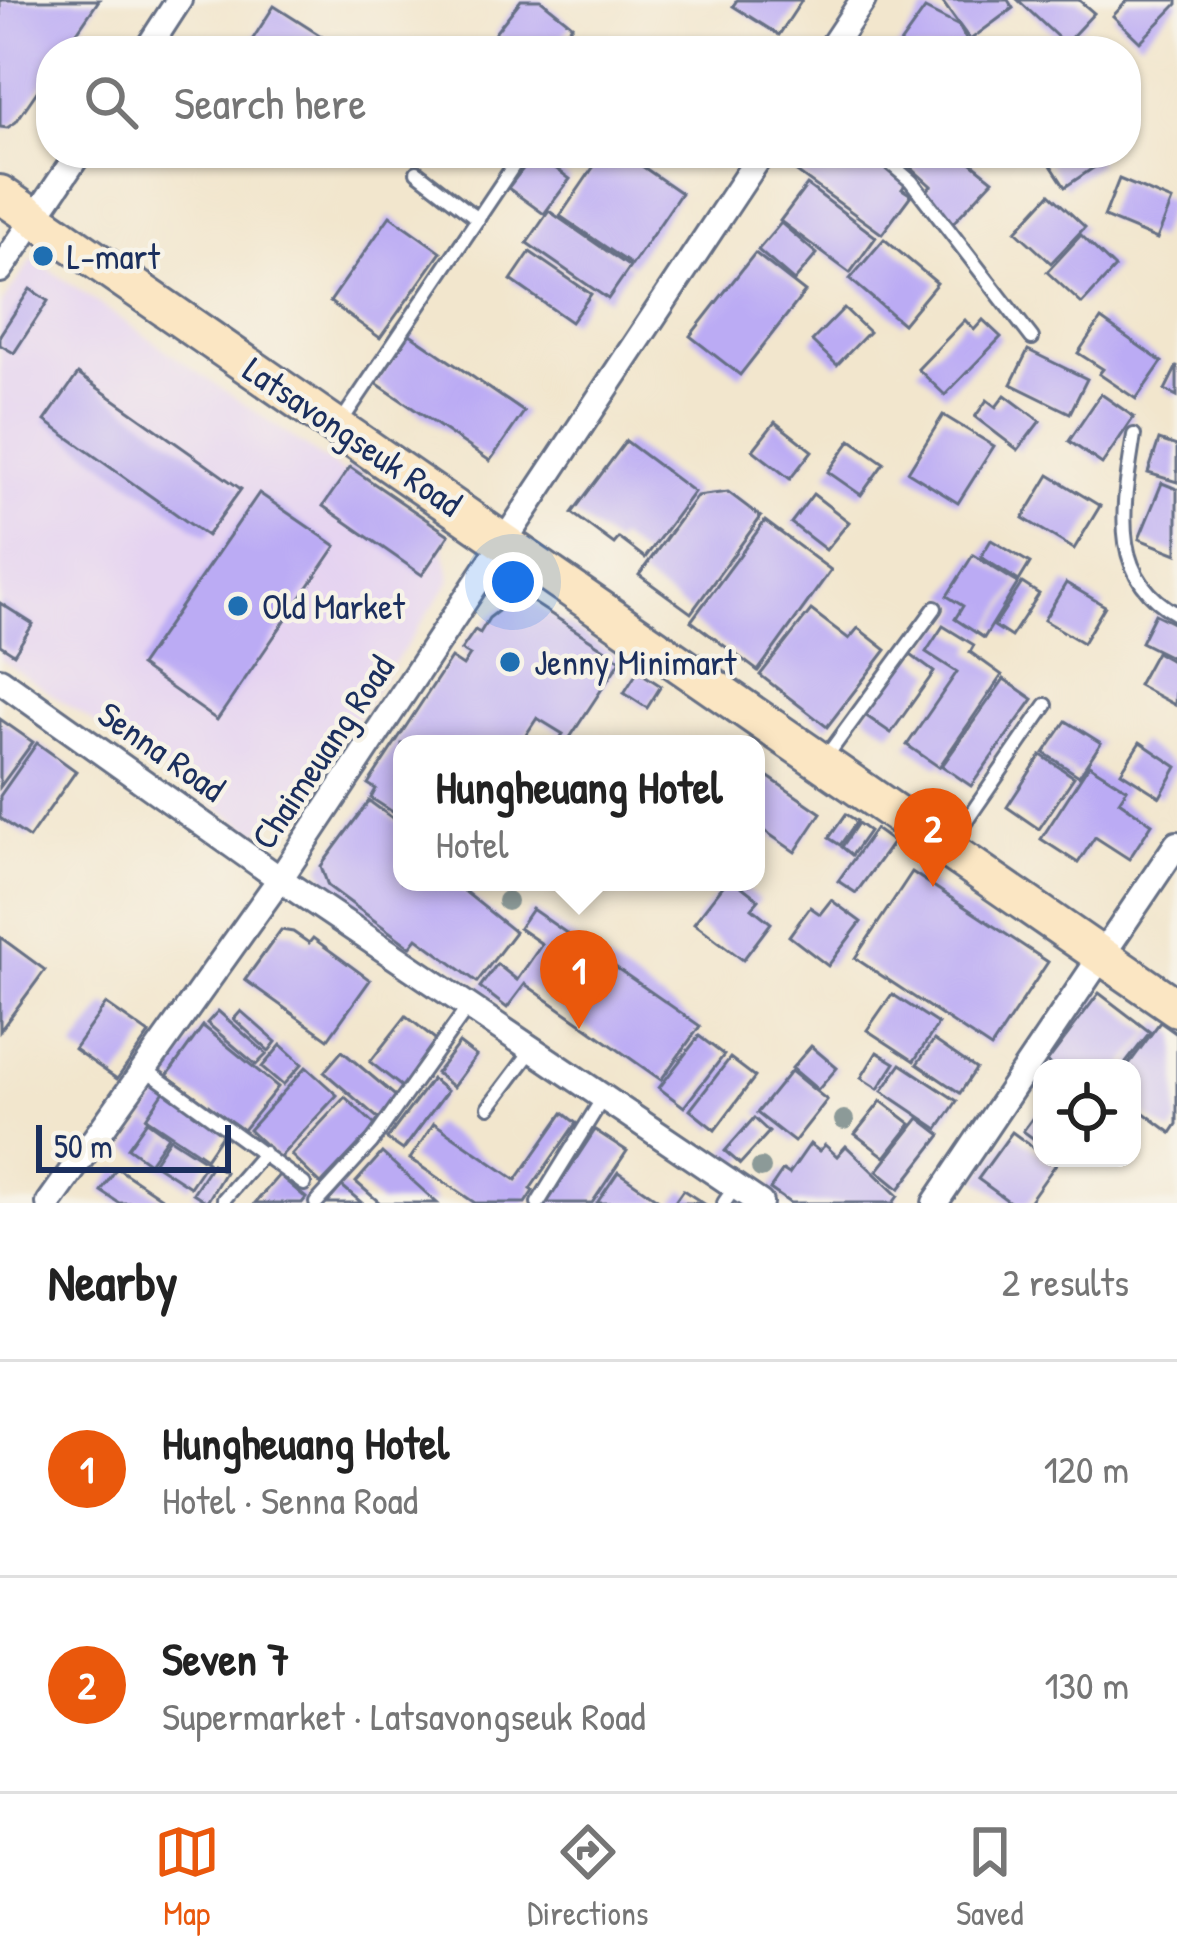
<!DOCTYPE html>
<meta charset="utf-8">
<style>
:root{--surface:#fff;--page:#f2f2f2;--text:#222;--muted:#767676;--line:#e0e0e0;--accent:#ea580c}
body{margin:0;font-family:"Patrick Hand",sans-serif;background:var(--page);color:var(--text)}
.controls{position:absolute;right:36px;bottom:36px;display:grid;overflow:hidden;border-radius:24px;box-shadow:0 3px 9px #0004}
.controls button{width:108px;height:108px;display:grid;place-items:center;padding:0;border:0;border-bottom:3px solid var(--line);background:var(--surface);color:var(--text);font:60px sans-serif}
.scale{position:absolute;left:36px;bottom:30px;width:195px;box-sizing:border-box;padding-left:12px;border:6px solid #1b2f5e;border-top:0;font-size:33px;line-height:42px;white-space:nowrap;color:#1b2f5e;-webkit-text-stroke:9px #f7f3e8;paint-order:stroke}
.you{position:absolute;left:513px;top:582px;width:42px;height:42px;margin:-30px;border:9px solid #fff;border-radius:50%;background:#1a73e8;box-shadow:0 0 0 18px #1a73e833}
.badge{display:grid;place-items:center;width:78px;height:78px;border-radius:50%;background:var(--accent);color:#fff;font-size:39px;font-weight:700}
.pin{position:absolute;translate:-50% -99px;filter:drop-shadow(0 3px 6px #0008)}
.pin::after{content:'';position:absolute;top:63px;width:42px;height:36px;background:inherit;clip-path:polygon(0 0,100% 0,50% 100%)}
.popup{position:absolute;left:393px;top:735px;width:372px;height:156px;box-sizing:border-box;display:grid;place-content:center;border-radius:24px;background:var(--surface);filter:drop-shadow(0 3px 9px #0005);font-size:39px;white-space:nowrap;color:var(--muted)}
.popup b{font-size:45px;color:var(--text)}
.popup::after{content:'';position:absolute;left:50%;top:100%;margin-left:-24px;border:24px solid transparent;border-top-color:var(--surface)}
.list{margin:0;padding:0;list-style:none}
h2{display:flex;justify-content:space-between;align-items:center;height:156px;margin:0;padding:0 48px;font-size:51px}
h2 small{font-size:39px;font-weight:400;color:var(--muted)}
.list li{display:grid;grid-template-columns:78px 1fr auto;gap:36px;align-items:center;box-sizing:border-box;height:216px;padding:0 48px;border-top:3px solid var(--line)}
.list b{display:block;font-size:45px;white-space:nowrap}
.list p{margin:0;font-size:39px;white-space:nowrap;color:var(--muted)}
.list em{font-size:39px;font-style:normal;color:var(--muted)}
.icon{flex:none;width:66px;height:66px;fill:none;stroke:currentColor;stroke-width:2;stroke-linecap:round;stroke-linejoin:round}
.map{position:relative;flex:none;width:1177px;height:1203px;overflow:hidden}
.search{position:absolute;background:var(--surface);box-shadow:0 3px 9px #0004;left:36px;right:36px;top:36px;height:132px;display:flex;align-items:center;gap:30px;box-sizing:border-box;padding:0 42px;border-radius:48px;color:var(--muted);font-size:45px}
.sheet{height:588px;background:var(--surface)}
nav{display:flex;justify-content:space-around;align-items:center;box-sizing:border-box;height:168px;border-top:3px solid var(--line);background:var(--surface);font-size:33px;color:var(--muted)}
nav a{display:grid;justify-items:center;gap:6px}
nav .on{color:var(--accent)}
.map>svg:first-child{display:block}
</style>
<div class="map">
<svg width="1177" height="1203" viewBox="0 0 1177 1203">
<rect width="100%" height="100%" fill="#f7f3e8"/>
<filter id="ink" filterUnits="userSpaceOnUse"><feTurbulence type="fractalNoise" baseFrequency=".00833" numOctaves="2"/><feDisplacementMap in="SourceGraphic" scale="24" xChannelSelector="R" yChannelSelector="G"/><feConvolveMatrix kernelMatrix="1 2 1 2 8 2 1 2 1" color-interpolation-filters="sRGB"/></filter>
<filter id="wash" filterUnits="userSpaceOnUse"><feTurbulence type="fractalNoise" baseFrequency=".004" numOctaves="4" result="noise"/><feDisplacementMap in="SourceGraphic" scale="48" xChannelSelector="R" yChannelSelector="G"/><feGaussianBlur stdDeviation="2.7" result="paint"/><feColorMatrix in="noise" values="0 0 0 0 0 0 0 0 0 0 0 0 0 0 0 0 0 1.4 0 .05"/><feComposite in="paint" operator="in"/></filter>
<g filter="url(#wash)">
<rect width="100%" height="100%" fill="#f2e6cd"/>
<path fill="#e5d3f1" d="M33,258L442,541L451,580L296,807L256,833L0,659V306Z"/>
<g id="blocks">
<g fill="#bbabf4">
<path d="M0,0H99L64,51H51V71L16,122L7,128L0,127Z"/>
<path d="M521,0H541L572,25L551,51H517L495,33Z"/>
<path d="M737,0H802L779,35L733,6Z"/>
<path d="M941,0H1008L1013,8L970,40Z"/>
<path d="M1018,0H1079L1094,13L1065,44Z"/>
<path d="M1128,0H1177V4L1140,42L1113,16Z"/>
<path d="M274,6L340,48L338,51H245Z"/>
<path d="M925,9L959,26L972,51H895Z"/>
<path d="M535,153L570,179L544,214L508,188Z"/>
<path d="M603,153H623L681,193L632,265L560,216Z"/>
<path d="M796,153H866L907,182L902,189L911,195L882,234L787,165Z"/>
<path d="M895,153H965L963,156L993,180L953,223L926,192L931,186Z"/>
<path d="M1043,153H1092L1099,164L1065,187Z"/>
<path d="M1119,179L1172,201L1157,239L1104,217Z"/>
<path d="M807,185L876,237L850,273L780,221Z"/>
<path d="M1050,194L1085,227L1051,263L1016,231Z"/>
<path d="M549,211L630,267L608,299L527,243Z"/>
<path d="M390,216L441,252L380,338L330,302Z"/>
<path d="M781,223L817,254L794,281L758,250Z"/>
<path d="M1081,235L1115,268L1082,304L1047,272Z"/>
<path d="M884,239L937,283L903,324L850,279Z"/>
<path d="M530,252L591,294L571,322L511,280Z"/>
<path d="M755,253L805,292L740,375L690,336Z"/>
<path d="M30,289L48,301L14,353L0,345V335Z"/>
<path d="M844,308L869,332L837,365L812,341Z"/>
<path d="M1101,319L1162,362L1136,399L1099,374L1103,369L1078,353Z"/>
<path d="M965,320L974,330L983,320L1001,337L945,395L918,369Z"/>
<path d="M410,334L524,412L490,461L376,383Z"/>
<path d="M1028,350L1087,379L1070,413L1011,384Z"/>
<path d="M1177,366V396L1165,390Z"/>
<path d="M78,374L241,489L207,536L45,421Z"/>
<path d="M1101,394L1134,417L1102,464L1069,441Z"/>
<path d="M1005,395L1040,421L1018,450L975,417L987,400L996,407Z"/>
<path d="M943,415L994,446L958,503L908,472Z"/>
<path d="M775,422L812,451L790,479L753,450Z"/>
<path d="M851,440L884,463L861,495L828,472Z"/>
<path d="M1159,440L1177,446V482L1148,473Z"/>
<path d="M626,441L694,492L645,558L619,538L614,544L572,513Z"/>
<path d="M350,467L449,535L422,575L323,506Z"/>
<path d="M1049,475L1100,506L1074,549L1023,518Z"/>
<path d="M1162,483L1177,489V554L1139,539Z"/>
<path d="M728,492L761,517L691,613L639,575L697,496Z"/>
<path d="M259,493L336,546L217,720L140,666Z"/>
<path d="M813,494L849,522L826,550L791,523Z"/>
<path d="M765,521L831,570L758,671L691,621Z"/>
<path d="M991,540L1030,563L1019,581L981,557Z"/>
<path d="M973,555L1018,583L984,638L955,619L963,606L947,596Z"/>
<path d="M1022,583L1039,594L1011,637L994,626Z"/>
<path d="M1066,583L1105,606L1083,643L1044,620Z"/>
<path d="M531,601L621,660L569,739L577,744H556L563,734L537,718L520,744H402V818L371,798L376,789L368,784L451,658L463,666L470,655L461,650L475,630L480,633L489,618L506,605Z"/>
<path d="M0,603L33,624L14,654L0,645Z"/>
<path d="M811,610L849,639L858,628L886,650L827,727L760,675Z"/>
<path d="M1155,614L1177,625V660L1141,642Z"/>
<path d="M943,626L974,645L970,652L1002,675L939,767L907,745L957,672L926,652Z"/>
<path d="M1156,652L1177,664L1175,705L1138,685Z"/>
<path d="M908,653L934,672L891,733L865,715Z"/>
<path d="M638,671L661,686L647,708L624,693Z"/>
<path d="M1004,679L1033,699L971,786L942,766Z"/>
<path d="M0,719L33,742L0,787Z"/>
<path d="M1066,721L1101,743L1079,776L1044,753Z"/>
<path d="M1140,742L1177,767L1160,797L1121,772Z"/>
<path d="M37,743L76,771L29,838L0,818V796Z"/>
<path d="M1041,755L1074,777L1039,829L1007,807Z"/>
<path d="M1089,765L1127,789L1119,801L1152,824L1129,859L1095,837L1078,863L1041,839Z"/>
<path d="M767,776L821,813L795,852L756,825V793Z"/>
<path d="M369,801L402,825V882H453L515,932L477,982L417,938L410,947L328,886L321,866Z"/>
<path d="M846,814L857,821L840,845L829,838Z"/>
<path d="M858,823L869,831L852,855L842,847Z"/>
<path d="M875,829L893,842L856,893L838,881Z"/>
<path d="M912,872L1048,962L991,1048L855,958Z"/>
<path d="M562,882H604L589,902Z"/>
<path d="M726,882H736L759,900L752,908L771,923L743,960L694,923Z"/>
<path d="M831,900L861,922L828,966L789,936L810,907L820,914Z"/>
<path d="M532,909L700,1026L661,1080L525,984L507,1008L480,987L497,964L517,980L542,944L519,928Z"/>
<path d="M281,930L293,932L309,943L313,938L370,980L328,1039L245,980Z"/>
<path d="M0,937L45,970L0,1031Z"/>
<path d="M1099,993L1150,1032L1122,1068H1055L1047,1062Z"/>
<path d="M892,994L938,1024L914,1061L867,1030Z"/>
<path d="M106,1004L149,1034L117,1079L74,1049Z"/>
<path d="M218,1011L267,1054L256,1065L207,1023Z"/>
<path d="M241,1011L276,1042L269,1051L234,1019Z"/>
<path d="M406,1016L439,1042L402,1087L370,1062Z"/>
<path d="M1160,1022L1177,1034V1124L1171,1133L1132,1104V1068H1126Z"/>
<path d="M203,1026L278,1087L243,1130L167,1076Z"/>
<path d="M699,1036L724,1055L684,1107L659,1088Z"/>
<path d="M934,1040L976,1069L960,1093L917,1064Z"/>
<path d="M459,1043L476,1056L453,1087L436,1073Z"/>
<path d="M281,1045L302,1064L283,1085L262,1067Z"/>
<path d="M811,1046L837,1068L818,1090L792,1068Z"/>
<path d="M342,1051L399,1099L380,1120L324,1072Z"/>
<path d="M877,1052L895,1063L878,1089L861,1078Z"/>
<path d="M730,1058L755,1077L715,1130L690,1110Z"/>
<path d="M901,1064L957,1101L938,1129L882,1091Z"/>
<path d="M306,1067L337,1095L279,1158L249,1130Z"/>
<path d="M791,1071L827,1100L794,1142L757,1113Z"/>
<path d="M432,1079L447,1091L403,1150L387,1139Z"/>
<path d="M165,1090L225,1130L206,1158L146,1118Z"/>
<path d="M345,1097L376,1126L321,1184L291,1155Z"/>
<path d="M881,1101L911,1124L885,1157L855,1134Z"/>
<path d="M1042,1105V1145L1023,1131Z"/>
<path d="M563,1113L576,1123L530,1189L533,1191L525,1203H475L410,1159L434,1123L516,1180Z"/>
<path d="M754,1118L769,1132L740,1164L725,1151Z"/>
<path d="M919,1118L941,1135L899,1189L877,1171Z"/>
<path d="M147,1121L168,1136L149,1163L128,1148Z"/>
<path d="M595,1130L627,1151L592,1203H547Z"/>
<path d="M1012,1132L1042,1154V1158L1056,1164L1028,1203H1011L978,1179Z"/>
<path d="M170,1138L207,1162L190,1187L153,1163Z"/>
<path d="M810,1144L819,1151L825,1145L837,1156L846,1146L898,1196L893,1203H790L770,1189L783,1170L789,1174Z"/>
<path d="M382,1153L437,1203H380L356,1182Z"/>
<path d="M212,1164L225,1172L207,1202L193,1193Z"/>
<path d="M117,1168L169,1203H119L101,1191Z"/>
<path d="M618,1172L663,1203H597Z"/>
<path d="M279,1175L306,1198L302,1203H255Z"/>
<path d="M342,1186L362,1203H327Z"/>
<path d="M683,1190L703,1203H674Z"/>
</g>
</g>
</g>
<g filter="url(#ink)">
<use href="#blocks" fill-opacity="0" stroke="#666f85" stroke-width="3"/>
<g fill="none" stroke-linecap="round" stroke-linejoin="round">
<g stroke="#666f85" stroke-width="18">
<g id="lane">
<path d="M878,153L911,181L1032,338"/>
<path d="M417,172L478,219"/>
<path d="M339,425L522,153"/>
<path d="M1134,435C1124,503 1106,576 1177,614"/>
<path d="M823,761L935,608"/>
<path d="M951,843L1046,705"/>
<path d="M145,1069L304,1184"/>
<path d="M489,1107L532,1050"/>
<path d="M224,1199L264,1153"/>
<path d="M316,1203L371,1143L468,1007"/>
<path d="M538,1203L603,1098"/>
<path d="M724,1203L735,1187"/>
</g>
</g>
<g stroke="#666f85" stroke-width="30">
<g id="street">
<path d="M146,51L179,0"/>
<path d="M829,51L863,0"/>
<path d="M0,270L79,153"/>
<path d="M0,680L280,879L760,1203"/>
<path d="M49,1203L280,879L762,153"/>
<path d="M935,1203L1177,844"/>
</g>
</g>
<g stroke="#666f85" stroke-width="42">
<path id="secondary" d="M0,194L1177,1008"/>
</g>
<use href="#lane" stroke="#fff" stroke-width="12"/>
<use href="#street" stroke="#fff" stroke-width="24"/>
<use href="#secondary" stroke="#fbe6c3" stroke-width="36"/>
</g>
<g fill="#8c9a98">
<circle cx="507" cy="901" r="10"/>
<circle cx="844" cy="1120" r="10"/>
<circle cx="761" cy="1168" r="10"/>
</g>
</g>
<g fill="#1f6fb2" stroke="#f7f3e8" stroke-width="4.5">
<circle cx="43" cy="256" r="12"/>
<circle cx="238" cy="606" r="12"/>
<circle cx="510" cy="662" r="12"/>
</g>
<g text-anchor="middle" stroke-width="9" stroke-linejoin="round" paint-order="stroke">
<g font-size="36" fill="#1b2f5e" stroke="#f7f3e8" text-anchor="start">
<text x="67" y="269">L-mart</text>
<text x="262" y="619">Old Market</text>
<text x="534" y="675">Jenny Minimart</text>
</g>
<g font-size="36" fill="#1b2f5e" stroke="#f7f3e8">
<text transform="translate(353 436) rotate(34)" y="13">Latsavongseuk Road</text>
<text transform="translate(162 751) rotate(35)" y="13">Senna Road</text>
<text transform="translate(322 752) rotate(-56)" y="13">Chaimeuang Road</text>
</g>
</g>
</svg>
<div class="controls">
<button><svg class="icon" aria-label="locate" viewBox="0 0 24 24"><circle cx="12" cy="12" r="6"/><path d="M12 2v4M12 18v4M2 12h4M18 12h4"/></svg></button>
</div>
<div class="scale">50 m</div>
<div class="you"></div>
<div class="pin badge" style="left:579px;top:1029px">1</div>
<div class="popup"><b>Hungheuang Hotel</b>Hotel</div>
<div class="pin badge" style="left:933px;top:887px">2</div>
<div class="search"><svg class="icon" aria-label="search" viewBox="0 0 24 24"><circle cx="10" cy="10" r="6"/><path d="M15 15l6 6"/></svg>Search here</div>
</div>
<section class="sheet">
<h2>Nearby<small>2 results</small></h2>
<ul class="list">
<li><span class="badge">1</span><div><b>Hungheuang Hotel</b><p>Hotel · Senna Road</p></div><em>120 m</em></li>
<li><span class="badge">2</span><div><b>Seven 7</b><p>Supermarket · Latsavongseuk Road</p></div><em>130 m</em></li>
</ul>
</section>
<nav>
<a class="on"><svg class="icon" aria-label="map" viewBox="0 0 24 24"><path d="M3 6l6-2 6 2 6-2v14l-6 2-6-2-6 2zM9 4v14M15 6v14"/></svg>Map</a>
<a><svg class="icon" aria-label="directions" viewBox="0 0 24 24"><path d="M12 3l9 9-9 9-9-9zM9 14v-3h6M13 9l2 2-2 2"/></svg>Directions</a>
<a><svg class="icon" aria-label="saved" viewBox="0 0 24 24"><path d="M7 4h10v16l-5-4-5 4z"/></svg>Saved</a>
</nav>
